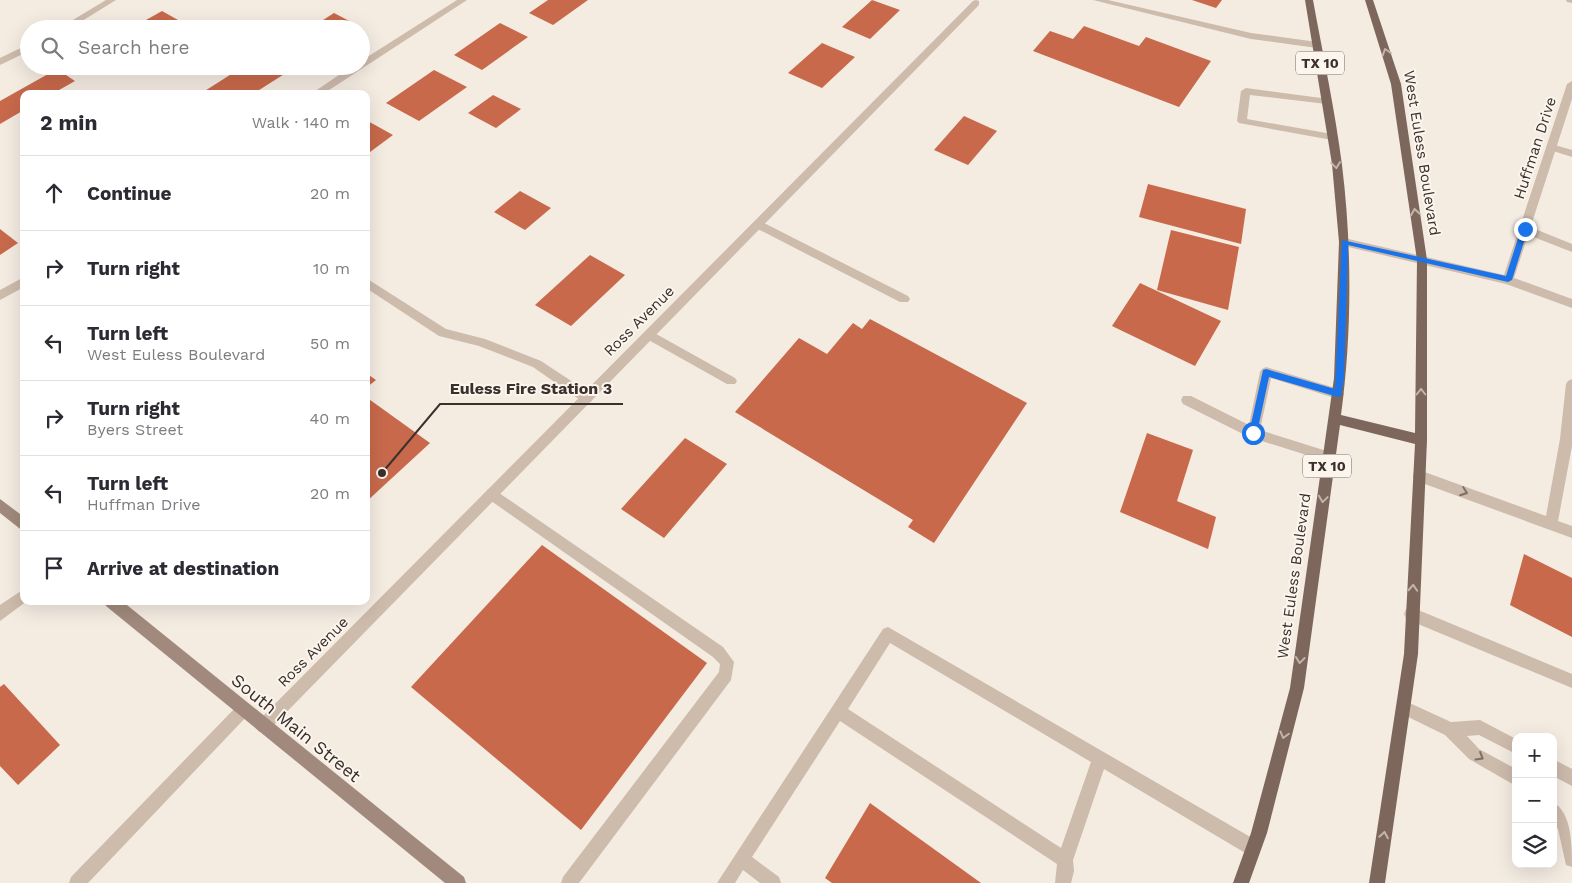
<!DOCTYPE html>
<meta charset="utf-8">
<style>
:root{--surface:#fff;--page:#f7f7f7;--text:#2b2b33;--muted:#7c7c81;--line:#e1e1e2}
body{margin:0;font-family:"Work Sans",sans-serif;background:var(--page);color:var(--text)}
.controls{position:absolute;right:15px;bottom:15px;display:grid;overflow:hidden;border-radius:10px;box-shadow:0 5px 20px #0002}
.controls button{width:45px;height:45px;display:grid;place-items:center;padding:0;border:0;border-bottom:1px solid var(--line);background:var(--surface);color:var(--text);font:25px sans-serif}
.stop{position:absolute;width:15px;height:15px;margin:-11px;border:4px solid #1a73e8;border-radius:50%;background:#fff}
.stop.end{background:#1a73e8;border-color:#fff;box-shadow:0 1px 5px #0008}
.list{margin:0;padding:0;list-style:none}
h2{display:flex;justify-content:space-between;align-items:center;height:65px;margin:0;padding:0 20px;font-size:21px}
h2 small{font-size:16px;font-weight:400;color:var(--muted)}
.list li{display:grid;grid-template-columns:32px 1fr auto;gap:15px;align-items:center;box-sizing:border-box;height:75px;padding:0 20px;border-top:1px solid var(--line)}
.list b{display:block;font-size:19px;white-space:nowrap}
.list p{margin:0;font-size:16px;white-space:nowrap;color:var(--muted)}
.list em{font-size:16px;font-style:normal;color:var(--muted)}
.icon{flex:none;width:28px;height:28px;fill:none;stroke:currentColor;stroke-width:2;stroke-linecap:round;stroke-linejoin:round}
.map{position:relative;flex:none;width:1572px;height:883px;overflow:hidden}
.search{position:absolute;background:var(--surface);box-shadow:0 5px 20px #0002;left:20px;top:20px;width:350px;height:55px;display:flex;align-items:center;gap:12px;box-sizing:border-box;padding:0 18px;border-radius:28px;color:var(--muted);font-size:19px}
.panel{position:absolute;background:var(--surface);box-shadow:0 5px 20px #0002;left:20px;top:90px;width:350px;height:515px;border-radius:10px}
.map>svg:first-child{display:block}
</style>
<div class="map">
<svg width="1572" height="883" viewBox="0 0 1572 883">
<rect width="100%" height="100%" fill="#f4ebe1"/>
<g fill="#c8694b">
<path d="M548,0H588L553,25L529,13Z"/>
<path d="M872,0L900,10L870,39L842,27Z"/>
<path d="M1192,0H1222L1216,8Z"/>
<path d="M162,11L187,25L180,29H130Z"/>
<path d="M334,13L359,26L355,29H309Z"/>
<path d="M500,23L528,37L482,70L454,55Z"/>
<path d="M1084,26L1139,46L1146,37L1211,61L1179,107L1033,51L1050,31L1073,39Z"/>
<path d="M822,43L855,57L822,88L788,73Z"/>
<path d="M244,66H274L286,73L253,94H200Z"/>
<path d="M57,69L75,81L52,94H24V110L0,124V101Z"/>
<path d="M434,70L467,87L419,121L386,103Z"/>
<path d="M493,95L521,109L496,128L468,113Z"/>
<path d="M964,116L997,131L968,165L934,150Z"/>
<path d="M366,120L393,135L366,155Z"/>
<path d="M1148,184L1246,209L1241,244L1139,217Z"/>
<path d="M520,191L551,208L525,230L494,212Z"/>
<path d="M0,229L18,243L0,255Z"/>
<path d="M1171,230L1239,247L1228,310L1157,290Z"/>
<path d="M590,255L625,275L571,326L535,305Z"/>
<path d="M1140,283L1221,321L1195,366L1112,326Z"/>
<path d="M870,319L1027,403L934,543L908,527L913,520L735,412L799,338L827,354L853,323L862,329Z"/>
<path d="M366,373L376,380L366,388Z"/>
<path d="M366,397L430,443L366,502Z"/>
<path d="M1147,433L1193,450L1177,501L1216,517L1208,549L1120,512Z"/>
<path d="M685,438L727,464L664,538L621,509Z"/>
<path d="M542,545L707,663L581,830L411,687Z"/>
<path d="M1524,554L1572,578V637L1510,605Z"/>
<path d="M4,684L60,745L18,785L0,766V687Z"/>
<path d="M870,803L981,883H832L825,878Z"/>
</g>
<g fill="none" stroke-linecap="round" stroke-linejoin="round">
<g fill="#cdbbac" fill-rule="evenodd">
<path d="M1093,0H1108L1251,33L1317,42L1322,45L1317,48L1251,39Z"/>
<path d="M1566,0H1572V3L1567,2Z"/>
<path d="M1246,88L1329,99L1331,101L1326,104L1250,95L1247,119L1332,134L1337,137L1332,140L1239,123L1237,121L1241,91Z"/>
<path d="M1551,144L1572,150V157L1547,149L1546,147Z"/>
<path d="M758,220L908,296L910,299L908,302H900L754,227L753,224Z"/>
<path d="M1525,225L1572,244V252L1521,232L1520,229L1521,226Z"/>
<path d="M366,278L446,329L485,339L541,361L591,394L593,398L591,402H583L533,367L479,346L439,336L366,288Z"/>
<path d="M649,330L735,378L737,381L735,384H727L645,338L643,335L645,332Z"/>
<path d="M1266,367L1342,390L1344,394L1342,398L1338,399L1271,378L1260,430L1333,453L1335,457L1333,461L1329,462L1249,437L1183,404L1181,400L1183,396H1191L1249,425L1260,372L1262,369Z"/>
<path d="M1572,379V446L1558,521L1572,526V538L1414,480L1413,476L1414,472L1419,470L1546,516L1560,439L1566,384L1568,381Z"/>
<path d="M492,488L723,647L734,662L731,680L579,883H561L563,877L719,672L720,664L713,657L487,498L486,494L487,490Z"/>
<path d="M1411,607L1572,674V688L1406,619L1404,614L1406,609Z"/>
<path d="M888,627L1259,842L1261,848L1259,854L1253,856L1247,854L1104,769L1073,860L1074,871L1071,883H1055L1057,864L840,721L752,857L779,877L781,883H760L743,870L735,883H717L883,629ZM890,643L1091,762L1061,848L848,709Z"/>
<path d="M1403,700L1451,722L1480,720L1516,739V754L1479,735L1467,736L1479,749L1516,769V786L1469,759L1445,735L1398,712L1396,707L1398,702Z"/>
<path d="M243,703L248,705L250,710L248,715L88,883H69L71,877L238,705Z"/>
<path d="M1553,759L1572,769V786L1553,776Z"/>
<path d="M1553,802C1572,813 1572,845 1572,867L1566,865L1558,829L1553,823Z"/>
</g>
<g fill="#cdbbac" fill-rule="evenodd">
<path d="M106,0H116L69,29H58Z"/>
<path d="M457,0H467L323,94H311L352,66H361V61Z"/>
<path d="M976,0L979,1V5L268,731L263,733L258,731L256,726L258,721L973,1Z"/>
<path d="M29,44V51L0,65V58Z"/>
<path d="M1572,81V99L1514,278L1572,299V308L1506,284L1340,245L1339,242L1344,238L1504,275L1567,84Z"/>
<path d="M24,277V287L0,300V290Z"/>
<path d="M24,589V601H27L0,621V605Z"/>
</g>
<g fill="#a18a7d" fill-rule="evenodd">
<path d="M0,499L24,517V532L0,513Z"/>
<path d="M104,601H122L464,877L466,883H445L106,606Z"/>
</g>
<path fill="#7d675c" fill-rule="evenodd" d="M1305,0H1313C1323,55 1335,110 1342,165C1352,246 1352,334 1341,415L1415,433L1417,260L1391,84L1365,0H1373L1401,84L1427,260V440L1418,654L1385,883H1369L1404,654L1415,444L1340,425L1304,688L1267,833L1249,883H1233L1251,833L1290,688L1334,378L1339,242L1332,164Z"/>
</g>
<defs><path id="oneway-chevron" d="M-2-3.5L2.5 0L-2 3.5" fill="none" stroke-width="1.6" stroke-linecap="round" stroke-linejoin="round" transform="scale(1.25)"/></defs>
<g stroke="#c2b5ac">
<use href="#oneway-chevron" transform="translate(1386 52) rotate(-108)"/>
<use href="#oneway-chevron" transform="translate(1336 165) rotate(83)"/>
<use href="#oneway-chevron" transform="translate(1415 212) rotate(-99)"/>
<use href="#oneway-chevron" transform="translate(1421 392) rotate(-90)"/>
<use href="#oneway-chevron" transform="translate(1323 499) rotate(98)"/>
<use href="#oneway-chevron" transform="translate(1413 588) rotate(-87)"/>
<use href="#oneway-chevron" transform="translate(1300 660) rotate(97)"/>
<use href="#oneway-chevron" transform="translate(1284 735) rotate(105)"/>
<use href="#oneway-chevron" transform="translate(1384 835) rotate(-81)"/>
</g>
<g stroke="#7d6f65">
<use href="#oneway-chevron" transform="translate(1464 492) rotate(20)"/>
<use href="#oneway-chevron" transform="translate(1480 757) rotate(31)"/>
</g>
<path fill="#1a73e8" d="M1525,226L1528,229L1512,280L1508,282L1348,245L1344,378L1341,396L1338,397L1269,377L1257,433L1256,435H1251L1249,433L1263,370L1266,369L1335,389L1342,240L1506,276L1521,229Z"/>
<g text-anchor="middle" stroke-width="4" stroke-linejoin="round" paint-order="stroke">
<g fill="#fbf5ee" stroke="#756b66" stroke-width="1">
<rect x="1296" y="51.5" width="48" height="23" rx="4"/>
<rect x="1303" y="454.5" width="48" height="23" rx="4"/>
</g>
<g font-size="14" font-weight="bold" fill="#3b302b">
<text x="1320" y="68">TX 10</text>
<text x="1327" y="471">TX 10</text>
</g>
<g font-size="15" fill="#3b302b" stroke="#fbf5ee">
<text transform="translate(1535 148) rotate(-72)" y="5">Huffman Drive</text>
<text transform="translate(1422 153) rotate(81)" y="5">West Euless Boulevard</text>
<text transform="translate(639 321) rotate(-45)" y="5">Ross Avenue</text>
<text transform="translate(1294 576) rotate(-82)" y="5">West Euless Boulevard</text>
<text transform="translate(313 652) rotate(-45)" y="5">Ross Avenue</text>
</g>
<g font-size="18" fill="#3b302b" stroke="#fbf5ee">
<text transform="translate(296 728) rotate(39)" y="6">South Main Street</text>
</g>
</g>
<path fill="none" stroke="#3b302b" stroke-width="2" d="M382 473L440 404H623"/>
<circle fill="#3b302b" stroke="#fbf5ee" stroke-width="2" cx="382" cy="473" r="5"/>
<g font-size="16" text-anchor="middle" font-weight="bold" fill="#3b302b" stroke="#fbf5ee" stroke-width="4" stroke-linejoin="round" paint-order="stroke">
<text x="531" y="394">Euless Fire Station 3</text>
</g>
</svg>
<div class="controls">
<button>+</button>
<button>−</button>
<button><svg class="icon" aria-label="layers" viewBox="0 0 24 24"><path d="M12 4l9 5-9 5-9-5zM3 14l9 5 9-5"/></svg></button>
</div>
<div class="stop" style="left:1253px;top:433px"></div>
<div class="stop end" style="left:1525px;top:229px"></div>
<div class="search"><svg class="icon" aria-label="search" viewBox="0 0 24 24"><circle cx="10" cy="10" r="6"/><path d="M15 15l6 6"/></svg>Search here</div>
<section class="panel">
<h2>2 min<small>Walk · 140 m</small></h2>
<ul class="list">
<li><svg class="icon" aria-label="ahead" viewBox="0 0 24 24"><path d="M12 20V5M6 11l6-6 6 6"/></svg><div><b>Continue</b></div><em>20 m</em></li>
<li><svg class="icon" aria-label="right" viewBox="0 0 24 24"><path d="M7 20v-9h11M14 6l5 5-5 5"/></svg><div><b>Turn right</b></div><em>10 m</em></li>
<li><svg class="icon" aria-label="left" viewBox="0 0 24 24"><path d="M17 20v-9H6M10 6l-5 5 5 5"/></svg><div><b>Turn left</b><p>West Euless Boulevard</p></div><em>50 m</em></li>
<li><svg class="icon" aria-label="right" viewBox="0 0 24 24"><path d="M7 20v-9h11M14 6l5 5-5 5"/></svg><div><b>Turn right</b><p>Byers Street</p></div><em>40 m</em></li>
<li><svg class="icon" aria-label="left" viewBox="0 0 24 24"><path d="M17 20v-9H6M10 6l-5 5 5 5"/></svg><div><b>Turn left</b><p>Huffman Drive</p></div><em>20 m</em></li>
<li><svg class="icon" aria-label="arrive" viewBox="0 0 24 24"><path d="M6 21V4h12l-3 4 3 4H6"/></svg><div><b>Arrive at destination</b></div></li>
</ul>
</section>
</div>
